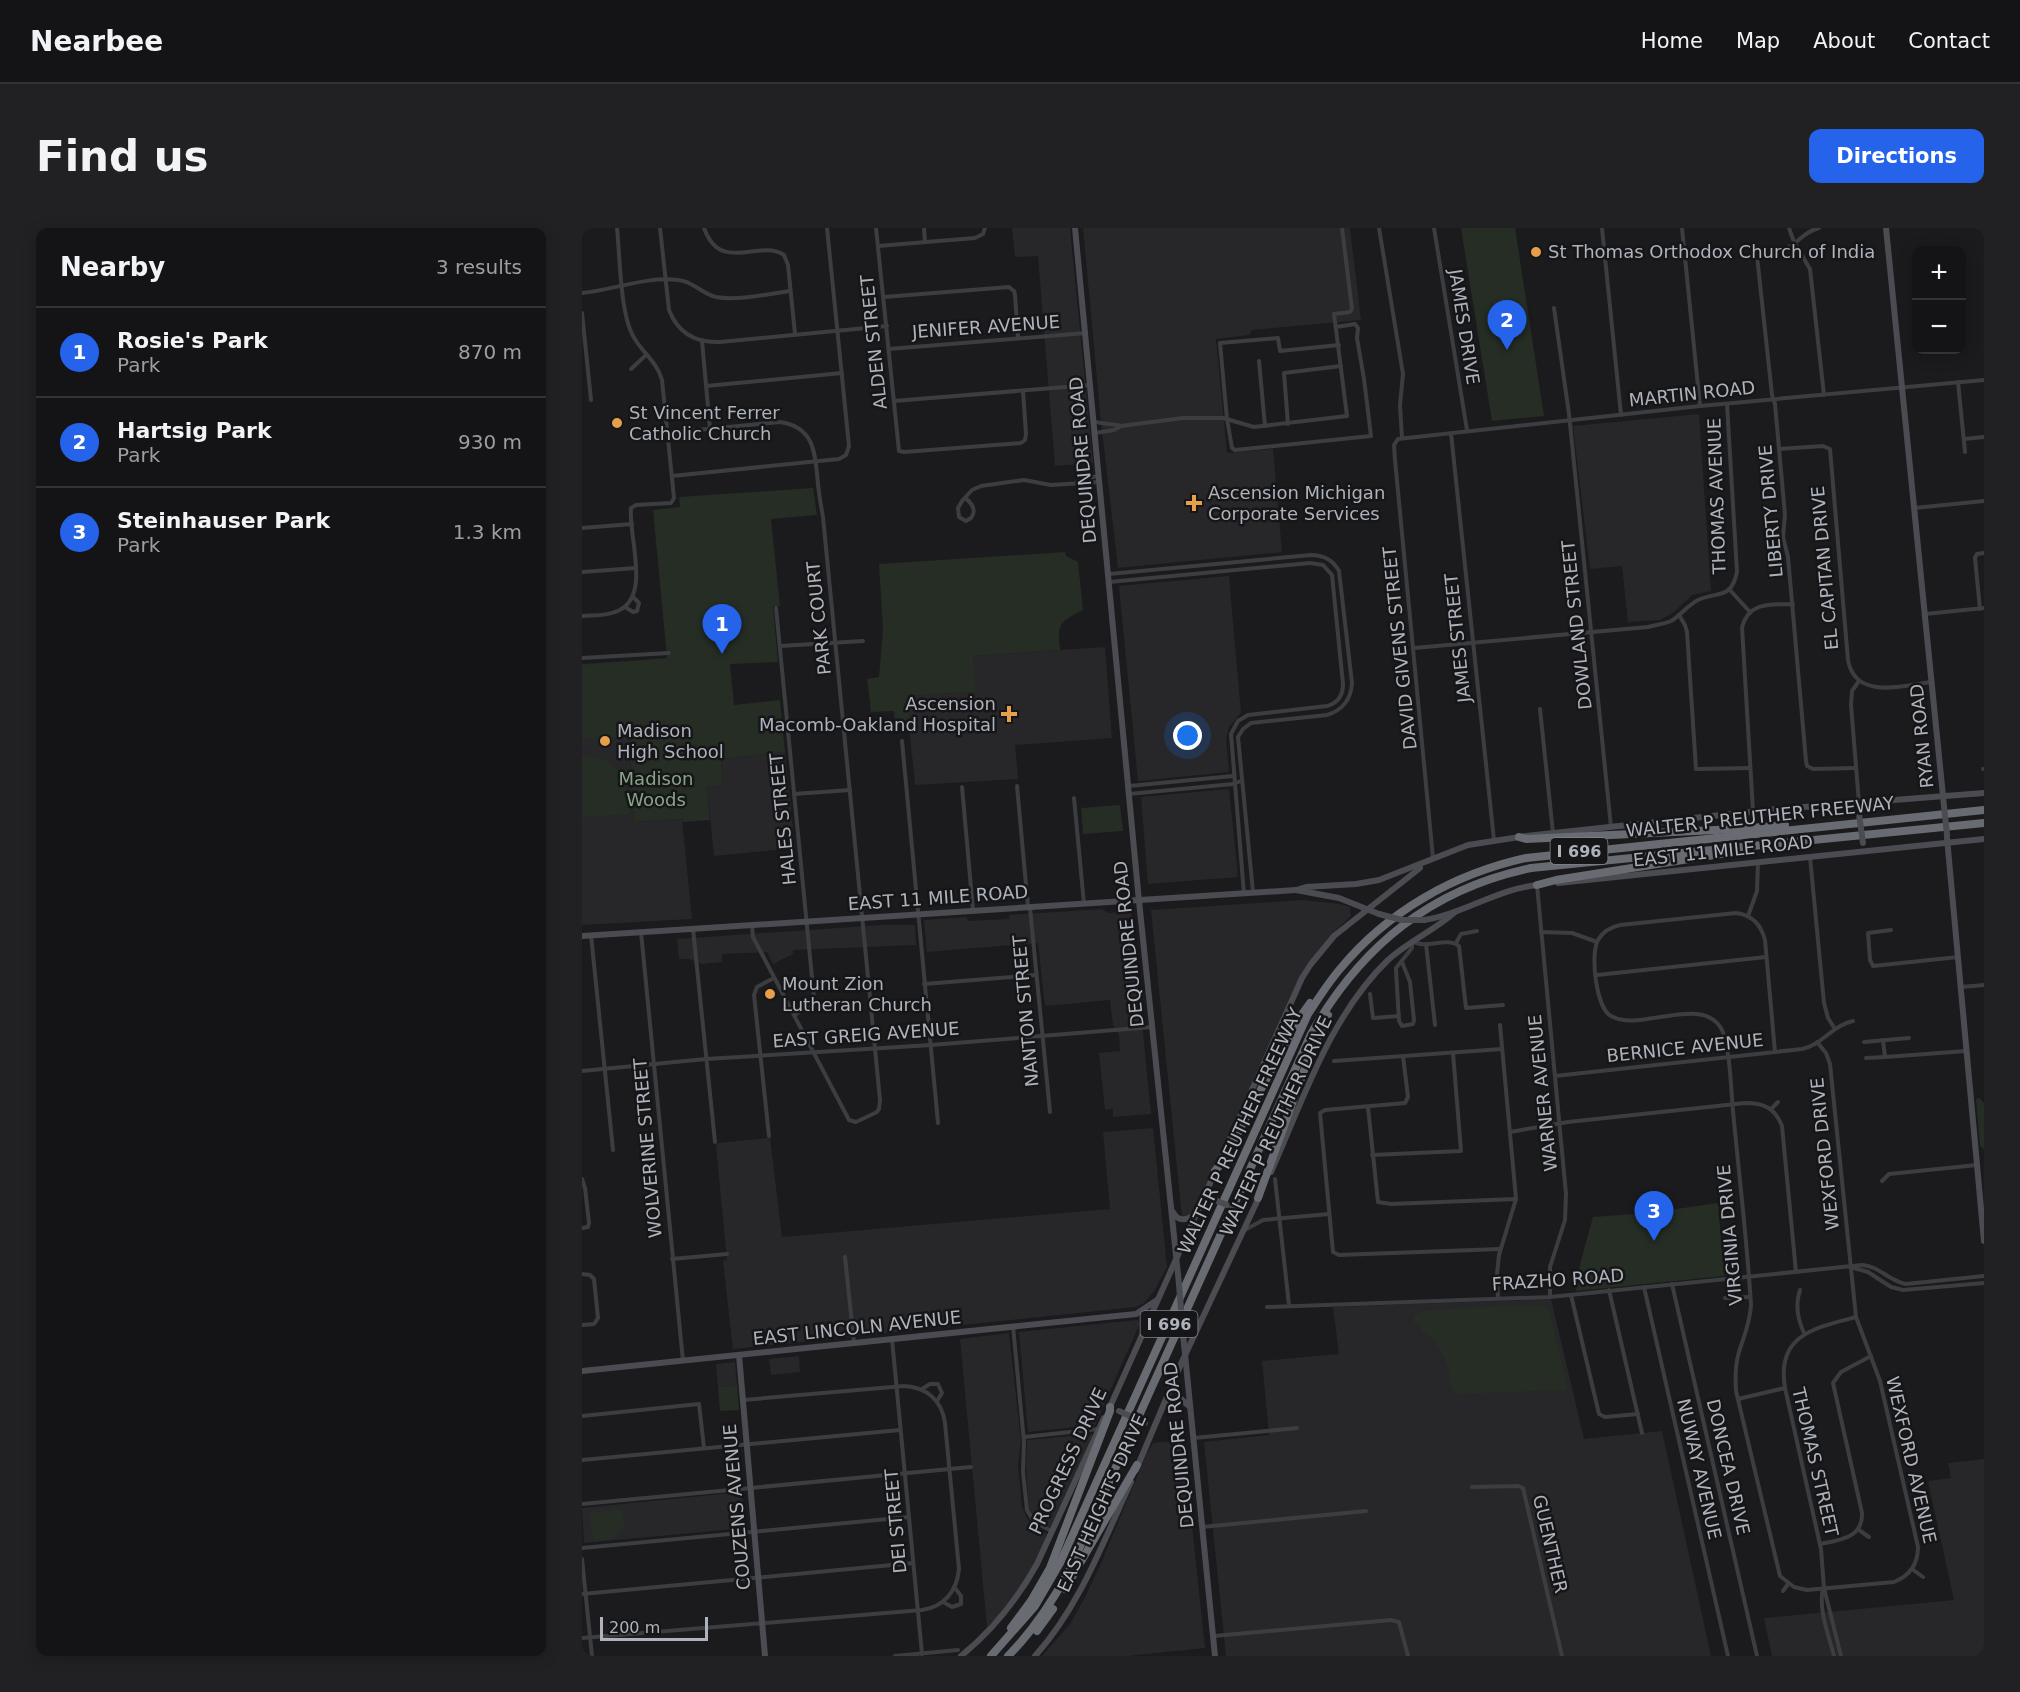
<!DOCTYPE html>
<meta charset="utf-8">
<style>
:root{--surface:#141416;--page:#212123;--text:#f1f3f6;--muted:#9d9ea1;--line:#333335;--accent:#2563eb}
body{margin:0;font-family:"DejaVu Sans",sans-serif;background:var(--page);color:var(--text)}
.controls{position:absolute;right:18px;top:18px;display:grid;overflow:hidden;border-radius:12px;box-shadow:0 3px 15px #0003}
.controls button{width:54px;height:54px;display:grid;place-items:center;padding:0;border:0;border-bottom:2px solid var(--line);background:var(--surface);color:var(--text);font:30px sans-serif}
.scale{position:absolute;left:18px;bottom:15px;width:108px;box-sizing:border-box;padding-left:6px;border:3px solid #aeb3bb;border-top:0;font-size:16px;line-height:21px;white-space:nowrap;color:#aeb3bb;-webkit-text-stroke:4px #161618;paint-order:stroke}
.you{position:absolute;left:606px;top:508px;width:21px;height:21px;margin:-15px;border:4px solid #fff;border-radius:50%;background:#1a73e8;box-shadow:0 0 0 9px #1a73e833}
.badge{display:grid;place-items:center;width:39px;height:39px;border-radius:50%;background:var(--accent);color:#fff;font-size:20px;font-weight:700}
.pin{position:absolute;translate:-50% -50px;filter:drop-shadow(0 2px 3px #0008)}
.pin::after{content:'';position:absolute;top:32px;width:21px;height:18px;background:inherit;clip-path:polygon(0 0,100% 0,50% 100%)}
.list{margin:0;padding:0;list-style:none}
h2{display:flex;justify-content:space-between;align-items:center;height:78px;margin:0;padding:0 24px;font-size:26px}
h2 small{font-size:20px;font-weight:400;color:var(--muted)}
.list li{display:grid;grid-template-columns:39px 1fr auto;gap:18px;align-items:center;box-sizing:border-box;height:90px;padding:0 24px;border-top:2px solid var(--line)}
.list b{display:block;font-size:22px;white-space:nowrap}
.list p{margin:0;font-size:20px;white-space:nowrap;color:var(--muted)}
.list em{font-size:20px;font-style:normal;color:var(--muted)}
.map{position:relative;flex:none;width:1402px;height:1428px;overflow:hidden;border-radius:12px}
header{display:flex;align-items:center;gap:36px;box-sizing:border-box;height:84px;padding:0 30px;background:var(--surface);border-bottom:2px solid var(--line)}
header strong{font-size:28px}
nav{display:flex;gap:33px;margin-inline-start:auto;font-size:21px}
.intro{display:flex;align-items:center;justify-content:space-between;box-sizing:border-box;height:144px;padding:0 36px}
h1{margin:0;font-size:42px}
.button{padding:15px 27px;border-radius:12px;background:var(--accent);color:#fff;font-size:21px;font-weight:700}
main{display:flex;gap:36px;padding:0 36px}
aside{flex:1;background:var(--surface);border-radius:12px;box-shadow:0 3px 15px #0003}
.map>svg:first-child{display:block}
</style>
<header>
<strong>Nearbee</strong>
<nav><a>Home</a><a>Map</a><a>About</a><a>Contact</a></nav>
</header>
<div class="intro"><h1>Find us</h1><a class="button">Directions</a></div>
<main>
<aside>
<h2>Nearby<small>3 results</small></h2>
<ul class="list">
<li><span class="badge">1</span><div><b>Rosie's Park</b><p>Park</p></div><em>870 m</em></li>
<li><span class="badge">2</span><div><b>Hartsig Park</b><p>Park</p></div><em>930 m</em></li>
<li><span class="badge">3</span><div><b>Steinhauser Park</b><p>Park</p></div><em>1.3 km</em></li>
</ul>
</aside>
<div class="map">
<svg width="1402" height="1428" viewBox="0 0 1402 1428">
<rect width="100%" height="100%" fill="#1b1b1d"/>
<g fill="#27272a">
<path d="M430,0H488L511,235L473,238L456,28L433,29Z"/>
<path d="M501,0H768L779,92L670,102L667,107L634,111L645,225L691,221L700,324L536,340L519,194Z"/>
<path d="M1117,186L1129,363L1110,367L1092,384L1078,392L1046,394L1040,338L1008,341L991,198Z"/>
<path d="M647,348L659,485L647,499L644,511L647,544L556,553L537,358Z"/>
<path d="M523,419L530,510L433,517L436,551L333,557L324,468L393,464L391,428Z"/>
<path d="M42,433L52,594L100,591L110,691L0,697V436Z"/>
<path d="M203,524L213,620L132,628L125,559L141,557L139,531Z"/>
<path d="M647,561L656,649L566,656L559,569Z"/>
<path d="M721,672L758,676L768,679L769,688L748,708L726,737L615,978L608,986L600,989L569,682Z"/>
<path d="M520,681L526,685L549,683L569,886L531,889V881L523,882L517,825L538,823L537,807L531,797L528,772L463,778L456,715L345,724L342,692L385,689L386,693L427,691V687Z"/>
<path d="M300,697H333L334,717L211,722V726L191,736L185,724L140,726V734L120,736L107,731H97L95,711Z"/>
<path d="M571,900L585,1039L573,1062L562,1075L554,1079L151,1121L141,1033L145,1032L134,918L136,915L188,910L200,1009L528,981L521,904Z"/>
<path d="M969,1071L1002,1211L1080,1203L1129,1428H644L622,1214L687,1207L680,1133L757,1126L751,1079Z"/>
<path d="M555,1092L558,1095L513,1197L446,1204L437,1104Z"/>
<path d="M427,1105L439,1213L436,1237L440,1279L447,1294L465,1306L466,1309L445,1349L425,1379L405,1399L378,1111Z"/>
<path d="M217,1128L218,1144L189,1147L187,1131Z"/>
<path d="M153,1134L155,1157L136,1159L134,1136Z"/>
<path d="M511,1206L470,1300L457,1294L449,1286L447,1281L444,1239L445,1212Z"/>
<path d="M601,1212L623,1420L546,1428H460L488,1396L501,1373L517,1340L565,1225L571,1215Z"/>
<path d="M1402,1231V1428H1190L1182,1390L1372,1372L1346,1253L1369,1250L1366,1235Z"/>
<path d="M160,1264L163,1300L2,1315L0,1280Z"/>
</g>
<g fill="#252d25">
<path d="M879,0H933L962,188L910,193Z"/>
<path d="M231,260L235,287L189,291L198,378H191L196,434L148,436L152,477L198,472L203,524L139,531L141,557L125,559L128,592L101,594L100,591L52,594L47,509L0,511V437L85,430L71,282L98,279L97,269Z"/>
<path d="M483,324L484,328L496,334L501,382C478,394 475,395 478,422L391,428L394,464L325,468L328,504L314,505L312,483L289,484L285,451L297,449L301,401L297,336Z"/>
<path d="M0,528C37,527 45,554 48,586L0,589Z"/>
<path d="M538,577L541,603L501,606L499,580Z"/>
<path d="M1397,870L1402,875V921L1398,918L1394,871Z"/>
<path d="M1136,975L1142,1048L994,1063L998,1036L1011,989L1066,985Z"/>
<path d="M960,1077L964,1079L968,1084L985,1158L984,1162L874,1166C866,1156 868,1145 864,1134C861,1123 850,1109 840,1104L839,1097L832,1095V1087L842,1083L916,1078Z"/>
<path d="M155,1157L157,1182L138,1183L136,1159Z"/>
<path d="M40,1281L43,1297L32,1311L12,1314L7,1288L9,1285Z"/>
</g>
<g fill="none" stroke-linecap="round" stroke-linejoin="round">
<g stroke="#3c3d41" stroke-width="4">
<path d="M78,0L87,82C96,105 114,115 138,114L305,98"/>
<path d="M122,0C139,47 178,10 202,27L206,37L213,106"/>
<path d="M294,0L317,223L322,224L439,215L443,212L444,206L441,163"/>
<path d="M342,0L343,14"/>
<path d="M797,0L821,146L818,177L820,210"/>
<path d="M852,0L885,202"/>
<path d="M1020,0L1039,187"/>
<path d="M1100,0L1118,178"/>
<path d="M1207,0L1212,14L1228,41L1242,167"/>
<path d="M1237,0C1224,3 1218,12 1207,19C1198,24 1188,24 1178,25L1175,28L1190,167L1193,176L1203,287L1201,309L1206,329L1224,533L1225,538L1231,541L1274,540"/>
<path d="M296,18L393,10L401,6L403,0"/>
<path d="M0,65C32,62 64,48 96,52C111,53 120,66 134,69C155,73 187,66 208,63"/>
<path d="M302,69L427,59L432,63L433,67L436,110"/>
<path d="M972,80L987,186L1029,599"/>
<path d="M0,85L9,172"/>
<path d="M754,99L773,96L776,100L775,110L782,151L789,208L653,222L650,220L645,191L638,115L696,110L698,123L757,117"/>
<path d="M120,113L128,201"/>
<path d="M307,121L504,105"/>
<path d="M677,133L683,198"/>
<path d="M49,141L64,127"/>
<path d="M1376,154L1383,224"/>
<path d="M124,158L260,145"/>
<path d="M312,173L508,157"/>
<path d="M512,193C521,197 530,195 539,198L532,202L513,205"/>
<path d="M706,196L702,145L759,138"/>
<path d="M539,198L601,190H641L672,199L765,188L752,86L768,84L770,81L760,0"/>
<path d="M85,205L198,194C234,199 233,228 236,256C237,267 239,278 241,289L298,872L297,881L295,884L274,894L267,892L171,709L170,697"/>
<path d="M869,205L912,612"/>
<path d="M1382,211L1402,209"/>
<path d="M1197,221L1241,218L1248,221L1266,432C1273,472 1320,458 1349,454"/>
<path d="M90,248L257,231L264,227L267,218L245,0"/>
<path d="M495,254L503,250L517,248"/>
<path d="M383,270C390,275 395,283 389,290L384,293L377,289L376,280L380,273L390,262L399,258L442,252L469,257L517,254"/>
<path d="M1332,280L1402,273"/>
<path d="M0,300L50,296"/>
<path d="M0,344L54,340"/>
<path d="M527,346L729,327C742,327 751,332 757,343L770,455C769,472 761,482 745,487L669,495L661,501L656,509L671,664"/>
<path d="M527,354L728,335L741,337L750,347L761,456C761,467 756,475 745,478L666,487L656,493L649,506L662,666"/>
<path d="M1147,361L1168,384"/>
<path d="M43,379L51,384L55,383L57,375L51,369"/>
<path d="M194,380L232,770L230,777L212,787"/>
<path d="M1398,381L1393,330L1395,326L1402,325"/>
<path d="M1343,386L1402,380"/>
<path d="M1097,387L1103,397L1105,404L1114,541L1168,540"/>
<path d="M0,388C11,387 23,388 33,384C71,371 46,310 49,280L54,277L89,275L92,270L80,152C75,133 58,123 50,106C38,81 38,29 35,0"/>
<path d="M198,418L281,413"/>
<path d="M832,420L1066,399C1074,397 1082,396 1089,393C1099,387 1106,377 1116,372C1134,363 1149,373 1155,344L1145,176"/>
<path d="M0,430L87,425"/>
<path d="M1277,453L1270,463L1269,477L1277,575"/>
<path d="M958,481L971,605"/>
<path d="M320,513L356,895"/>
<path d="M1401,541H1402"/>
<path d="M435,558L446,679"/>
<path d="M547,558L651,548"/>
<path d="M380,559L391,682"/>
<path d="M212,566L268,562"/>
<path d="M547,566L651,556L659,553"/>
<path d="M492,570L502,676"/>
<path d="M1171,583L1160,399C1167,373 1189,377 1211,376"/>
<path d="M1228,629L1242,775L1246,790L1253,801"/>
<path d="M851,630L813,232L812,217L816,211L1118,178L1402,152"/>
<path d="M955,657L984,966L983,992L968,1039V1069"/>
<path d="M448,680L468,884"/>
<path d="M1166,688L1175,663L1176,634"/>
<path d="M111,701L133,914"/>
<path d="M1309,702L1286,705L1288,732L1291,738L1376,729"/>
<path d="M59,704L101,1133"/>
<path d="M959,704L990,705L1015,714"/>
<path d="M9,707L31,922"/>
<path d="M874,715L879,706L895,703"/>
<path d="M844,716L853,797"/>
<path d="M820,734L828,754L832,792L831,796L820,798L817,793L814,742V740L830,720V713C844,722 864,708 877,718L884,780L921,777"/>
<path d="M1015,747L1184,729"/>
<path d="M342,756L454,747"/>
<path d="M1379,759L1402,757"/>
<path d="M788,766L791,790L817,788"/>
<path d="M1301,812L1303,829L1384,823"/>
<path d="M1282,814L1327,810"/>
<path d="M1193,824L1183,712C1179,696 1170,687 1154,685L1038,697C1029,699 1021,703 1016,712C1008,726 1014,780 1029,788C1058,805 1121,765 1140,802C1148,819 1149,862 1151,883C1157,947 1165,1012 1169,1077C1168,1095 1162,1108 1157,1124C1153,1137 1153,1149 1154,1163L1198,1348L1212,1359L1225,1362L1312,1354C1327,1348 1336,1336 1336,1319L1298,1153L1274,1089L1248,836L1244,825L1235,814"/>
<path d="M821,828L826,869L823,875L743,882L738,885L751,1024L757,1027L918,1021"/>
<path d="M1284,830L1303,829"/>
<path d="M752,833L920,821"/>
<path d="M0,843L124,831L349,817L570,799"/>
<path d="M973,848L1220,821C1240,817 1251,797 1271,793"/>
<path d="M786,879L796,974L809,976L934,971"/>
<path d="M1189,881L1196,874"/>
<path d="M928,904L986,894L1163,875C1182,875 1193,880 1200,898L1214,1044"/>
<path d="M187,908L172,767L175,759L192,750"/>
<path d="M790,927L879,923L871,825"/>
<path d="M0,951L3,960L7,995L6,999L0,1000"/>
<path d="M693,951L707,1077"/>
<path d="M1300,953L1307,946L1395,937"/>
<path d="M663,1002L681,992L747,986"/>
<path d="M263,1029L272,1115"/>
<path d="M90,1031L145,1026"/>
<path d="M1268,1039L1286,1044L1309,1059L1321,1062L1402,1055"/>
<path d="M0,1046L8,1047L12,1051L16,1090L12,1096L0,1097"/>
<path d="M1090,1056L1175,1428"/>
<path d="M1062,1059L1146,1428"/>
<path d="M1027,1062L1060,1205"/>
<path d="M1218,1062C1213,1077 1216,1092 1222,1105"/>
<path d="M989,1067L1017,1186L1023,1189L1056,1186"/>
<path d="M916,1070L915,1046L917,1027L934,971L918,797"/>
<path d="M1143,1070L1168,1069"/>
<path d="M685,1079L968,1069L1280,1037C1297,1038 1307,1053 1324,1056L1402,1048"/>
<path d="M431,1098L442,1214L441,1244L445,1282L452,1294L470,1303"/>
<path d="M310,1111L340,1426"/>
<path d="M340,1161L348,1156H356L360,1165L355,1173"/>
<path d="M1156,1171L1203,1160"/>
<path d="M0,1188L117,1176L122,1220"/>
<path d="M442,1209L516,1201"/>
<path d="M612,1210L715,1200"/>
<path d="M0,1232L318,1202"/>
<path d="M890,1259L936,1258L941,1260L980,1428"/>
<path d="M0,1276L389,1239"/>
<path d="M620,1299L784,1283"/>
<path d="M1277,1302L1287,1309"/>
<path d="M1238,1316C1258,1312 1281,1310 1280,1285L1251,1155L1259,1144L1289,1128"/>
<path d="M0,1320L327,1289"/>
<path d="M0,1331L10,1428"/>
<path d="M1330,1341L1341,1349"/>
<path d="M1241,1361C1236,1381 1247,1408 1252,1428"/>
<path d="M1201,1363L1206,1356"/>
<path d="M0,1366L331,1335"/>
<path d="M361,1374L370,1379L379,1376V1368L373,1360"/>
<path d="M632,1408L809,1392L817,1394L826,1428"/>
<path d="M0,1410L340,1382C362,1379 375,1363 377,1341L363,1195C360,1173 345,1159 322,1158L161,1172"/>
<path d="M313,1428L376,1422"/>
<path d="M1259,1428L1242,1360L1239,1321L1203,1160C1194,1107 1232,1100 1274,1089"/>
</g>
<g stroke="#4a4c51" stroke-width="6">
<path d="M493,0L557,673L597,1056"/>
<path d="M1304,0L1362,578"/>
<path d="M1365,610L1402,1013"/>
<path d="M976,655L1402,611"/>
<path d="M714,662L757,670L797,686"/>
<path d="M842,692C882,686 916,660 957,657"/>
<path d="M0,708L714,662L724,659L774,656L797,652L886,617L944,608L1195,581L1402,565"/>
<path d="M689,944C721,872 748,788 806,732C827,713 853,702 873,684"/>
<path d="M591,984C597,996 607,991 614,985"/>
<path d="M601,1106L633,1428"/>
<path d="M157,1127L183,1428"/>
<path d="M0,1143L554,1086L575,1072"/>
<path d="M582,1178L592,1172L598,1170L608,1179"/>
<path d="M527,1181L720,750L729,736L752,708L838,640"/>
<path d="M554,1242L598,1138L678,967"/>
<path d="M379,1428C411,1402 435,1372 455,1336L522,1190"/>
<path d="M453,1428C498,1378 521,1314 549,1254"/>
</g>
<g stroke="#686c72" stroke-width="8">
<path d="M937,609L944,611L1155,601L1203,597"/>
<path d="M955,657L974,652L1151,624"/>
<path d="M633,943L641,933L714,795L728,775"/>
<path d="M676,970L729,823L746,787"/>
<path d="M483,1361L555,1237"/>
<path d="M429,1400L449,1373L468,1340L528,1183V1179"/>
<path d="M455,1403L471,1381"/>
<path d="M409,1428L453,1378L478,1335L726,786C736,771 746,755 758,741C806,683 872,646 944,630L1402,582"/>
<path d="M426,1428C451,1403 470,1374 487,1343L729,806C779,718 849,661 949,640L1402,595"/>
</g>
<g stroke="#4a4c51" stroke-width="6">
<path d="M1362,578L1365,607"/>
<path d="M1277,586L1281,615"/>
<path d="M797,686L820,692H842"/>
<path d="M633,972L659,983"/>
<path d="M597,1056L601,1106"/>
<path d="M537,1183L563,1195"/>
</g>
</g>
<g fill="#e6a049" stroke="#161618" stroke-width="2">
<circle cx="954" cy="24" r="6"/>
<circle cx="35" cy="195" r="6"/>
<path d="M609 266h6v6h6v6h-6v6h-6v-6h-6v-6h6z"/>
<path d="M424 477h6v6h6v6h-6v6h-6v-6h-6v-6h6z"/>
<circle cx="23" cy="513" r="6"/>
<circle cx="188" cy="766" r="6"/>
</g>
<g text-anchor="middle" stroke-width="5" stroke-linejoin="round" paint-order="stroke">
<g fill="#161618" stroke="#80848a" stroke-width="1.5">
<rect x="968.5" y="610" width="57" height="26" rx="4.5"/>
<rect x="558.5" y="1083" width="57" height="26" rx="4.5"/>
</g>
<g font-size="16" font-weight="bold" fill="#aeb3bb">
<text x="997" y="629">I 696</text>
<text x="587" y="1102">I 696</text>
</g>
<g font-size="18" fill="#aeb3bb" stroke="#161618" text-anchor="start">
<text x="966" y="30">St Thomas Orthodox Church of India</text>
<text x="47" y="191">St Vincent Ferrer<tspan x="47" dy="21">Catholic Church</tspan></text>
<text x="626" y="271">Ascension Michigan<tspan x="626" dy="21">Corporate Services</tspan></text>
<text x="414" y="482" text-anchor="end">Ascension<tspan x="414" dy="21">Macomb-Oakland Hospital</tspan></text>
<text x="35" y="509">Madison<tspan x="35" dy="21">High School</tspan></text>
<text x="200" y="762">Mount Zion<tspan x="200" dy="21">Lutheran Church</tspan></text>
</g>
<g font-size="18" fill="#aeb3bb" stroke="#161618">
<text transform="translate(404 99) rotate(-4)" y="6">JENIFER AVENUE</text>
<text transform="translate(882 99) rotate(81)" y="6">JAMES DRIVE</text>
<text transform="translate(292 114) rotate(-96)" y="6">ALDEN STREET</text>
<text transform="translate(1110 166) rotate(-6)" y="6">MARTIN ROAD</text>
<text transform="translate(501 232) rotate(-95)" y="6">DEQUINDRE ROAD</text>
<text transform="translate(1135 268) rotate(-92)" y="6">THOMAS AVENUE</text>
<text transform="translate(1189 283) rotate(-95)" y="6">LIBERTY DRIVE</text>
<text transform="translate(1243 340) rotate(-95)" y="6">EL CAPITAN DRIVE</text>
<text transform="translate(237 390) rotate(-96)" y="6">PARK COURT</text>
<text transform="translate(995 397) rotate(-96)" y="6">DOWLAND STREET</text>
<text transform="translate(876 410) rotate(-96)" y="6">JAMES STREET</text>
<text transform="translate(818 420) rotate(-96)" y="6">DAVID GIVENS STREET</text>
<text transform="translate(1340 508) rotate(-96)" y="6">RYAN ROAD</text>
<text transform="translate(1178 589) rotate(-6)" y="6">WALTER P REUTHER FREEWAY</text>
<text transform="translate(201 591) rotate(-96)" y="6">HALES STREET</text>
<text transform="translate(1141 623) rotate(-6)" y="6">EAST 11 MILE ROAD</text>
<text transform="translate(356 670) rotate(-4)" y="6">EAST 11 MILE ROAD</text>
<text transform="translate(547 716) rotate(-96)" y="6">DEQUINDRE ROAD</text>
<text transform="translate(444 783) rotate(-95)" y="6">NANTON STREET</text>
<text transform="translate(284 807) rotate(-4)" y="6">EAST GREIG AVENUE</text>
<text transform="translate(1103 820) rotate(-6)" y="6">BERNICE AVENUE</text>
<text transform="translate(961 865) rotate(-96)" y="6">WARNER AVENUE</text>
<text transform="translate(694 898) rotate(-65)" y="6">WALTER P REUTHER DRIVE</text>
<text transform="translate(658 903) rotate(-65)" y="6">WALTER P REUTHER FREEWAY</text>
<text transform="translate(66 920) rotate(-95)" y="6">WOLVERINE STREET</text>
<text transform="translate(1243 926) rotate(-96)" y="6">WEXFORD DRIVE</text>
<text transform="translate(1148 1007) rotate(-95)" y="6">VIRGINIA DRIVE</text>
<text transform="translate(976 1052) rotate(-4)" y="6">FRAZHO ROAD</text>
<text transform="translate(275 1100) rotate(-6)" y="6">EAST LINCOLN AVENUE</text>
<text transform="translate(597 1217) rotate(-96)" y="6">DEQUINDRE ROAD</text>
<text transform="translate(1329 1232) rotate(77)" y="6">WEXFORD AVENUE</text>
<text transform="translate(486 1233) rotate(-65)" y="6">PROGRESS DRIVE</text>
<text transform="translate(1233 1234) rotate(77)" y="6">THOMAS STREET</text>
<text transform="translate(1146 1239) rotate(77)" y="6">DONCEA DRIVE</text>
<text transform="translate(1117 1241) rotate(77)" y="6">NUWAY AVENUE</text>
<text transform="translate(520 1275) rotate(-66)" y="6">EAST HEIGHTS DRIVE</text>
<text transform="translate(155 1279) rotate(-95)" y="6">COUZENS AVENUE</text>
<text transform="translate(314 1293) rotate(-95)" y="6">DEI STREET</text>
<text transform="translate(968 1316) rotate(77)" y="6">GUENTHER</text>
</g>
<g font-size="18" fill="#88a487" stroke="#161618">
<text x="74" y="557">Madison<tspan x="74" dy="21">Woods</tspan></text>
</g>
</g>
</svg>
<div class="controls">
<button>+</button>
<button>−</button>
</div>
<div class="scale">200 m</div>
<div class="you"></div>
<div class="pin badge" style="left:140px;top:426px">1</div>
<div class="pin badge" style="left:925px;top:122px">2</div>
<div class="pin badge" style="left:1072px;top:1013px">3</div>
</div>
</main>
